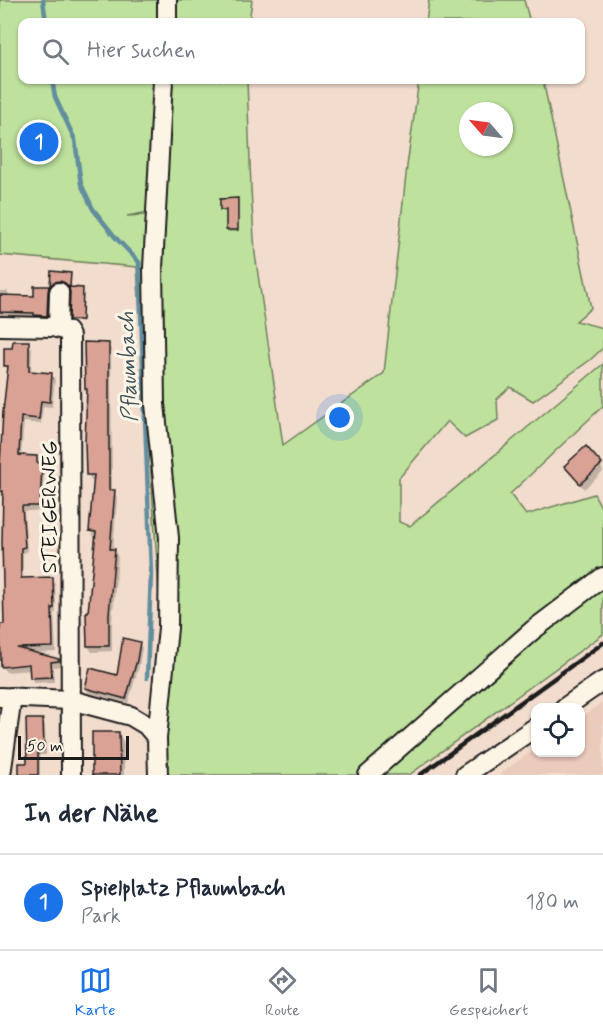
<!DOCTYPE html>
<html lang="de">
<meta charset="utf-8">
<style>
:root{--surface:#fff;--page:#f2f2f3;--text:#1f2937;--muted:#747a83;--line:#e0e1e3;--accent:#1a73e8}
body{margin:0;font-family:Mynerve,sans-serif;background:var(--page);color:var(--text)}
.controls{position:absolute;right:18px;bottom:18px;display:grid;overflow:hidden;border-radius:12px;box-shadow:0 2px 4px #0004}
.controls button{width:54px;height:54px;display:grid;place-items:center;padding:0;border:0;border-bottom:2px solid var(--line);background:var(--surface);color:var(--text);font:30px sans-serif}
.compass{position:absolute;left:459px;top:102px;width:54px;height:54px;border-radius:50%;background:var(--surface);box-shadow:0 2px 4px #0004;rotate:298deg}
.scale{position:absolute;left:18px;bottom:15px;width:111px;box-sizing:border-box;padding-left:6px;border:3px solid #1c1c1c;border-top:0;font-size:16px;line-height:21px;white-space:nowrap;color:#1c1c1c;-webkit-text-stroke:4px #fcf5e5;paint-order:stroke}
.you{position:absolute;left:340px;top:418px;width:21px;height:21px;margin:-15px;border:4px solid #fff;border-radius:50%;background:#1a73e8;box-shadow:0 0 0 9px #1a73e833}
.badge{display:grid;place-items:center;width:39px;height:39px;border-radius:50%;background:var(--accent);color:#fff;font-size:20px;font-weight:700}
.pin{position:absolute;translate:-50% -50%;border:3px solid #fff;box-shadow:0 2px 6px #0006}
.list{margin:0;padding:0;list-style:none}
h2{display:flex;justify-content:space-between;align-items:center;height:78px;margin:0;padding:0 24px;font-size:26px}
h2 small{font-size:20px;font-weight:400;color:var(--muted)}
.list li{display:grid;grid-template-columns:39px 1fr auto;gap:18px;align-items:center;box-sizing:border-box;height:96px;padding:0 24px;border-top:2px solid var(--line)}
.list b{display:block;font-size:22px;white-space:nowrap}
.list p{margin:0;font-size:20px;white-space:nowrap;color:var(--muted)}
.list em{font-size:20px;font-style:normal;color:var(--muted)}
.icon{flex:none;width:33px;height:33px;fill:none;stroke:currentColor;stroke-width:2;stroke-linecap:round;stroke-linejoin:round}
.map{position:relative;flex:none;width:603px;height:775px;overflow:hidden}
.search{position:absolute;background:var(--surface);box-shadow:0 2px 4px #0004;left:18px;right:18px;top:18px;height:66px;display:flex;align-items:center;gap:15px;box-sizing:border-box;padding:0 21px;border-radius:12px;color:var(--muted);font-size:22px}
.sheet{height:174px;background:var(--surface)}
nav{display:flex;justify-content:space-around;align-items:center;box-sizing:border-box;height:84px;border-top:2px solid var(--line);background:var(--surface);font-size:16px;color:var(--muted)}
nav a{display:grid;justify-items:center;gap:3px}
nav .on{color:var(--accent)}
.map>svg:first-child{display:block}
</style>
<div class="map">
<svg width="603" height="775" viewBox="0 0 603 775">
<rect width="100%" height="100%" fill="#f2dccd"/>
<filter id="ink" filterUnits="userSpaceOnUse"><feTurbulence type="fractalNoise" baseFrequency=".0167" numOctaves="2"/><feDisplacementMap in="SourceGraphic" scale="12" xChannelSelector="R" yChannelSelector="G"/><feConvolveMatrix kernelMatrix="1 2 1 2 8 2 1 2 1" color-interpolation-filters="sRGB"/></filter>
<g filter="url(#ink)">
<path fill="#ebcbbc" d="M603,702V775H498L535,749L536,752H580L581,718Z"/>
<g fill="#bee29d" stroke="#6d7f5c" stroke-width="1.5" fill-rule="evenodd">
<path d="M0,0H159L158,22H22V80H155L149,212L127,216L165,214L171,80H247L251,189L255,254L283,445L384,373L407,166L419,80H543L591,308L576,321L603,328V348L590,360L533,401L510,387L497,399L498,420L465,438L447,421L399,478V522L410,526L603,364V406L510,494L526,515L594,494L603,511V634L409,775H158L166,695L137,267L0,255ZM468,111H504V147H468Z"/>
<path d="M173,0H252L249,22H173Z"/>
<path d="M429,0H524L530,22H426Z"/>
</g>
<g fill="#0003">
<path d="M237,200L238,202V232H229L228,230V212H223L222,210Z"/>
<path d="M52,273L70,274L71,277L70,288L68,285L62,283L56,284L52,287Z"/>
<path d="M49,288L51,292L49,297V319L0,315V291H7L10,297L36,298Z"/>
<path d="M82,289L83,292L82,322H72L71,319Z"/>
<path d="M28,343L32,348L31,373L51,374L55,380L52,407L43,406L41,424L24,422L21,457L36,458L39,465L44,471L42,511H24L27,552L23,553V579L52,578L55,584L56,613H54L56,652L31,653L58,661L62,666L53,667L54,682L34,683L31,677V670L6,672L2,667L0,641V626L6,625L4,496H3L0,491L9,372L5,365L14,349Z"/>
<path d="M108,344L111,350L112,491L114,492L117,498L113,551H114L118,557L112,621V651L92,652L88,646L89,614L97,537H94L90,531L95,481H91L88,474L89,392L87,389Z"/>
<path d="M601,465L603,472L584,489L570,472Z"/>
<path d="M139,643L142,648L139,666L128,703L89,693L86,688L118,676Z"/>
<path d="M42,720L45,725L46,755H40V775H21L28,764Z"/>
<path d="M119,734L124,743V775H93Z"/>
</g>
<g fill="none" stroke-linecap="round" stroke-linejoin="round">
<g stroke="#628d9d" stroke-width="4.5">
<path d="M43,0L46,22"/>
<path d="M52,80L55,97L75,140L81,184L93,209L115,237L139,262L151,573L147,678"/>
</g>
</g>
<g fill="#daa295" stroke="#1c1c1c" stroke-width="1.5">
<path d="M238,198V230H226V210H220V199Z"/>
<path d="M51,271L71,273L70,287L83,288L82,320H69L70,292L69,287L65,283L60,281L54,282L50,286Z"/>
<path d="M34,286H49L48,292L47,316L34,315V313L0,312V295L34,296Z"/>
<path d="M13,341H29V371L52,373L50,402L41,401L39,419L21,417L19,455L37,456V463L42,464L40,506H22L25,547L21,548V578L53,577L54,608H52L53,647L17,648L59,659V661L51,662L52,677L30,678L29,664L1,667L0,624H4L2,542L3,491H0V465L3,412L8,366H4V348H12Z"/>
<path d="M84,342L109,343V490H115L110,549H115L109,614V646H87L86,612H88L96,532L89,531L94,475H86L85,442L87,389H85Z"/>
<path d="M586,446L602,464L580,484L564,466Z"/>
<path d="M123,638L140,642L137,660L126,699L85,688L90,668L117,675Z"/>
<path d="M26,719H43L44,750H38V775H19V763H27Z"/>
<path d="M92,732H119L120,775H92Z"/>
</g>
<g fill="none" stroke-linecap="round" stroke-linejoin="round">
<g stroke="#1c1c1c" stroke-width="22">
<g id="minor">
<path d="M167,22V0"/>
<path d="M0,326L53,327L67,331L70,336L71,775"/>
<path d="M58,328L59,292"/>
<path d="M0,697L71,700L131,716L146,725L157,738L158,775"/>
<path d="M564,708L603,681"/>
<path d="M157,738L168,628L169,538L155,404L153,268L163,80"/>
<path d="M1,775L12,697"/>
<path d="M368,775L533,630L603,577"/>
<path d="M465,775L536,727"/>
</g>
</g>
<use href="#minor" stroke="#fcf5e5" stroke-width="18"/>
<path stroke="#1c1c1c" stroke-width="4.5" d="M420,775L603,643"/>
</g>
</g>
<g text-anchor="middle" stroke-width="6" stroke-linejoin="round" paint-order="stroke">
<g font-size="21" fill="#1c1c1c" stroke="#fcf5e5">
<text transform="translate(49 507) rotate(-90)" y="7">STEIGERWEG</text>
</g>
<g font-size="22" font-style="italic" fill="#3f545c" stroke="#fcf5e5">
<text transform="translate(127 367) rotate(-92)" y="8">Pflaumbach</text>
</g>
</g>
</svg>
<div class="controls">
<button><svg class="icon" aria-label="locate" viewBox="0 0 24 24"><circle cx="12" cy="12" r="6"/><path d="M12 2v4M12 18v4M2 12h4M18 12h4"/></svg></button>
</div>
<svg class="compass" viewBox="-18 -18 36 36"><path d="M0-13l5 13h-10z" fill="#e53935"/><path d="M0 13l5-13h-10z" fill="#747a83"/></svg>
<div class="scale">50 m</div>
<div class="you"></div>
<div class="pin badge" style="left:39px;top:142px">1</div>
<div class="search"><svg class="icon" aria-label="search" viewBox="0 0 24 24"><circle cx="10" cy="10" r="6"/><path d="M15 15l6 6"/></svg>Hier suchen</div>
</div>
<section class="sheet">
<h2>In der Nähe<small></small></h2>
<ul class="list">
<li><span class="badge">1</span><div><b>Spielplatz Pflaumbach</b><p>Park</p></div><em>180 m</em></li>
</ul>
</section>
<nav>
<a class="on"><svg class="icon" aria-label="map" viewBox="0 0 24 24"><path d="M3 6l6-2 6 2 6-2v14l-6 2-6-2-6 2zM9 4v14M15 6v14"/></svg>Karte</a>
<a><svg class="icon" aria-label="directions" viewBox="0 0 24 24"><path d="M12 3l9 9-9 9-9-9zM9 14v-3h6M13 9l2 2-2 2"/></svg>Route</a>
<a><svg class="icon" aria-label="saved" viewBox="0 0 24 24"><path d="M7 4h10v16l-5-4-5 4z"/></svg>Gespeichert</a>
</nav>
